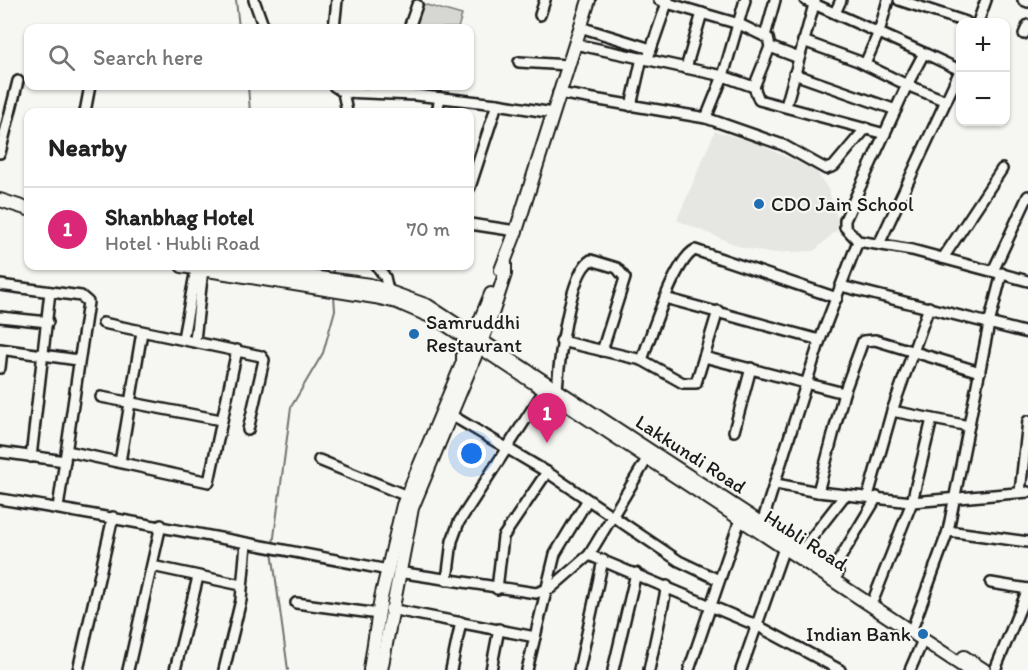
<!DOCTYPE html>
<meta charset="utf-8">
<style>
:root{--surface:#fff;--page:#f2f2f2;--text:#222;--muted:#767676;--line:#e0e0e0;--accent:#db2777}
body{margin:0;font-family:Itim,sans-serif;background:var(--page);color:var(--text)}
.controls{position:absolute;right:18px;top:18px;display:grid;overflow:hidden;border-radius:12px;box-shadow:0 2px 4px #0004}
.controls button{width:54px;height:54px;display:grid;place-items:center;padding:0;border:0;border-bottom:2px solid var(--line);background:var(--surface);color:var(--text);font:30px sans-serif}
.you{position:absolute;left:472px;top:454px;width:21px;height:21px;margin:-15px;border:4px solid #fff;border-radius:50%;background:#1a73e8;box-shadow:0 0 0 9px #1a73e833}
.badge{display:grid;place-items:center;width:39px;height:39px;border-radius:50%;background:var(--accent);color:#fff;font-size:20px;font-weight:700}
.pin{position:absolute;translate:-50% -50px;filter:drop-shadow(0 2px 3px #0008)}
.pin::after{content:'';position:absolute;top:32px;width:21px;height:18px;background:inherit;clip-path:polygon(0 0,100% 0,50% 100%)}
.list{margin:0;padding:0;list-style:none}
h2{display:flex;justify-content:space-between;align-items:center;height:78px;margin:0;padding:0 24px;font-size:26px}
h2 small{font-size:20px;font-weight:400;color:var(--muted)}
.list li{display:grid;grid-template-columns:39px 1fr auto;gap:18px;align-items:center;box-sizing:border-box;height:84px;padding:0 24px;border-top:2px solid var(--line)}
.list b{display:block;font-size:22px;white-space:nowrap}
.list p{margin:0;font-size:20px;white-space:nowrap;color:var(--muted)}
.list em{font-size:20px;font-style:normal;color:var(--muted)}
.icon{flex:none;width:33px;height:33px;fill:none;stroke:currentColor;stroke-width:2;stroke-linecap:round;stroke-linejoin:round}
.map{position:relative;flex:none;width:1028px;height:670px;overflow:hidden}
.search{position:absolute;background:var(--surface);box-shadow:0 2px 4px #0004;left:24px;top:24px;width:450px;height:66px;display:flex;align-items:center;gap:15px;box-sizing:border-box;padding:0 21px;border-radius:12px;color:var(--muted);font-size:22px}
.panel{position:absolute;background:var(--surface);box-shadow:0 2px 4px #0004;left:24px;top:108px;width:450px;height:162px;border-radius:12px}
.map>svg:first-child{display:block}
</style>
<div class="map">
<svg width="1028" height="670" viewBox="0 0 1028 670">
<rect width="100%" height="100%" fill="#f6f6f2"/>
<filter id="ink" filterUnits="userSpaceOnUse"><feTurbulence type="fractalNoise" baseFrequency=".0167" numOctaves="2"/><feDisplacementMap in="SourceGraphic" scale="12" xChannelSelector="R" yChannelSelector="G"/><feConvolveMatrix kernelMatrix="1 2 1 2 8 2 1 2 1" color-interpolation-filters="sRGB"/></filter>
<g filter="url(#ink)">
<path fill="#e6e6e2" d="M715,131L756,143L816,171L829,191L840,227L814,251L768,253L741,247L677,220Z"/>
<path fill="#d6d6d2" stroke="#797977" stroke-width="1.5" d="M423,4L462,15L458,28H415Z"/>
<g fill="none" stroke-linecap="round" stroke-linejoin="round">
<g stroke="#727271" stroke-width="2">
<path d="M236,0L239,28"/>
<path d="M248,86L250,112"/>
<path d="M333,266V275"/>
<path d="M273,545L291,407L323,353L335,310L334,296"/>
<path d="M272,551L288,670"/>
</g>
<g stroke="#1c1c1c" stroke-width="14">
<g id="minor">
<path d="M254,0L264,28"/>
<path d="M668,0L667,3L739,24L768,38L770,47L754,87L759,100L885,134"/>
<path d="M805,0L924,53L907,85L946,101"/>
<path d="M899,0L966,22"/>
<path d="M1023,0L1028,2"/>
<path d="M835,13L841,0"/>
<path d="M540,15L545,0"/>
<path d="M978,22L986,0"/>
<path d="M580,27L651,49"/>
<path d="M334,28L337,0"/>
<path d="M409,28L417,5"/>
<path d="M1024,34L1028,25"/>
<path d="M765,36L775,0"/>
<path d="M803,41L858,61L907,85L845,220V227L858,241L912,250L1028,281"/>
<path d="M575,44L723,76L745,0"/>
<path d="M770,47L799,58"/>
<path d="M924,53L960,70"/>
<path d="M649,55L667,3L659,0"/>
<path d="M519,62L568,65"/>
<path d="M865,64L879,32L888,0"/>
<path d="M686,68L702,13"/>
<path d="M794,74L896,110"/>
<path d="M334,86L343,92L415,95L497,104L553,113"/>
<path d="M343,92L347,112"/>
<path d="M558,93L706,118L783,145L826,169L834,166L866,128"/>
<path d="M631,106L642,58"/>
<path d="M786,106L815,1"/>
<path d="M85,112L90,86"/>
<path d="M437,112L440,98"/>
<path d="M706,118L723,76L754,87"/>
<path d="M0,153L18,81"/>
<path d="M470,187L497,104"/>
<path d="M470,224L516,231"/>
<path d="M879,244L960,71"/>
<path d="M943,258L1002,169"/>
<path d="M377,266L385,277L388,290"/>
<path d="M993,271L1028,196"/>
<path d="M0,285L81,296L88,302L58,508"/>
<path d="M841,286L1028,333"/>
<path d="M665,298L820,340"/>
<path d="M0,317L48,322"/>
<path d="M103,323L261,356L264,360L248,430"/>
<path d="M183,338L196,269"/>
<path d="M195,340L203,269"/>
<path d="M561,341L642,360C650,338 675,259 695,250L837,298"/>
<path d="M0,349L78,360"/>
<path d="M704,357L844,393"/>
<path d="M642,360L683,383H696L718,311"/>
<path d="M0,368L2,350"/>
<path d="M557,389C559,364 569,272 591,260L617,268L625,278L602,351"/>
<path d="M101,397L221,420"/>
<path d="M892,411L969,426"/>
<path d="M451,415L547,472L679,561L719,580"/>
<path d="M734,431L751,368"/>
<path d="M67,451L209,482L237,350"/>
<path d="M0,452L65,461"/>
<path d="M31,457L50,292"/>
<path d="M319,460L407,496"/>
<path d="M120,462L142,332"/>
<path d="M776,484L818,492L912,502L1028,492"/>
<path d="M818,492L844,393L863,341L875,340L980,372"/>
<path d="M1020,492L1028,421"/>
<path d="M868,496L892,411L929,307"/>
<path d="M0,499C130,520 259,545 388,570"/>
<path d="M762,523L820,340L858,241"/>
<path d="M948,531L1028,542"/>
<path d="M802,550L845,495"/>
<path d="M589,555L647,459"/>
<path d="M152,566L241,585"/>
<path d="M833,570L877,497"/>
<path d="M398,572L536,593L551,588L589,555L758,626L840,670"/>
<path d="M447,580L452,541L459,522L544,391"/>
<path d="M991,583L1028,589"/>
<path d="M497,589L503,537L547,472"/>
<path d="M874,598L912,502L932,419"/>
<path d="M296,603L379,614"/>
<path d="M390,609L535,637"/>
<path d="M914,624L948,531L989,324L1002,273"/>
<path d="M78,670L113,517"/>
<path d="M128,670L161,525"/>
<path d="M175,670L198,577"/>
<path d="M224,670L241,600L246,544"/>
<path d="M451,670L461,622"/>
<path d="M491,670L499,629"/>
<path d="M527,670L555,554L587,501"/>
<path d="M579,670L603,560"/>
<path d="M613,670L636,573"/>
<path d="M649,670L667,586"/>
<path d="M689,670L740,520"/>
<path d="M741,670L784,548"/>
<path d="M910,670L923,640"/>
<path d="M995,670L1028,589"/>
</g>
</g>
<g stroke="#1c1c1c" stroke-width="16">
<g id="major">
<path d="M0,200L28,209"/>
<path d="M182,266L375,297L397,302L439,320L969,670"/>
<path d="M233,266L370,285L428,306L837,573"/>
<path d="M501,270L516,231L589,0"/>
<path d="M463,362L491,294"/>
<path d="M964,657L984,670"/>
<path d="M370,670L381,598L403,505L463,362V354"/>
<path d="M381,670L412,508L490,320L505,274V264"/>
</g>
</g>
<use href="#minor" stroke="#f6f6f2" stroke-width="9"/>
<use href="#major" stroke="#f6f6f2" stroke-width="12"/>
</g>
</g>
<g fill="#1f6fb2" stroke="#f6f6f2" stroke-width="2">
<circle cx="759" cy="204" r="6"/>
<circle cx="414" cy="334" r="6"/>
<circle cx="923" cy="634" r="6"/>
</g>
<g text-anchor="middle" stroke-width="4.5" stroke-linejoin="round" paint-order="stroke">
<g font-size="20" fill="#1c1c1c" stroke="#f6f6f2" text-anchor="start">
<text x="771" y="211">CDO Jain School</text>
<text x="426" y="329">Samruddhi<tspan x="426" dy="23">Restaurant</tspan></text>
<text x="911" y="641" text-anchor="end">Indian Bank</text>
</g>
<g font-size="20" fill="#1c1c1c" stroke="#f6f6f2">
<text transform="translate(691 454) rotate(33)" y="7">Lakkundi Road</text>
<text transform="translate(806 540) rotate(33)" y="7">Hubli Road</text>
</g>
</g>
</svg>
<div class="controls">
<button>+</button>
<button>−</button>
</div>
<div class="you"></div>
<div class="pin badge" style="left:547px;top:443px">1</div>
<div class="search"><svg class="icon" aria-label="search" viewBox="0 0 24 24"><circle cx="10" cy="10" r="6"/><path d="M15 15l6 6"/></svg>Search here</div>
<section class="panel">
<h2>Nearby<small></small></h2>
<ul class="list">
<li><span class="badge">1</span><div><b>Shanbhag Hotel</b><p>Hotel · Hubli Road</p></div><em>70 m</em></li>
</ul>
</section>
</div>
